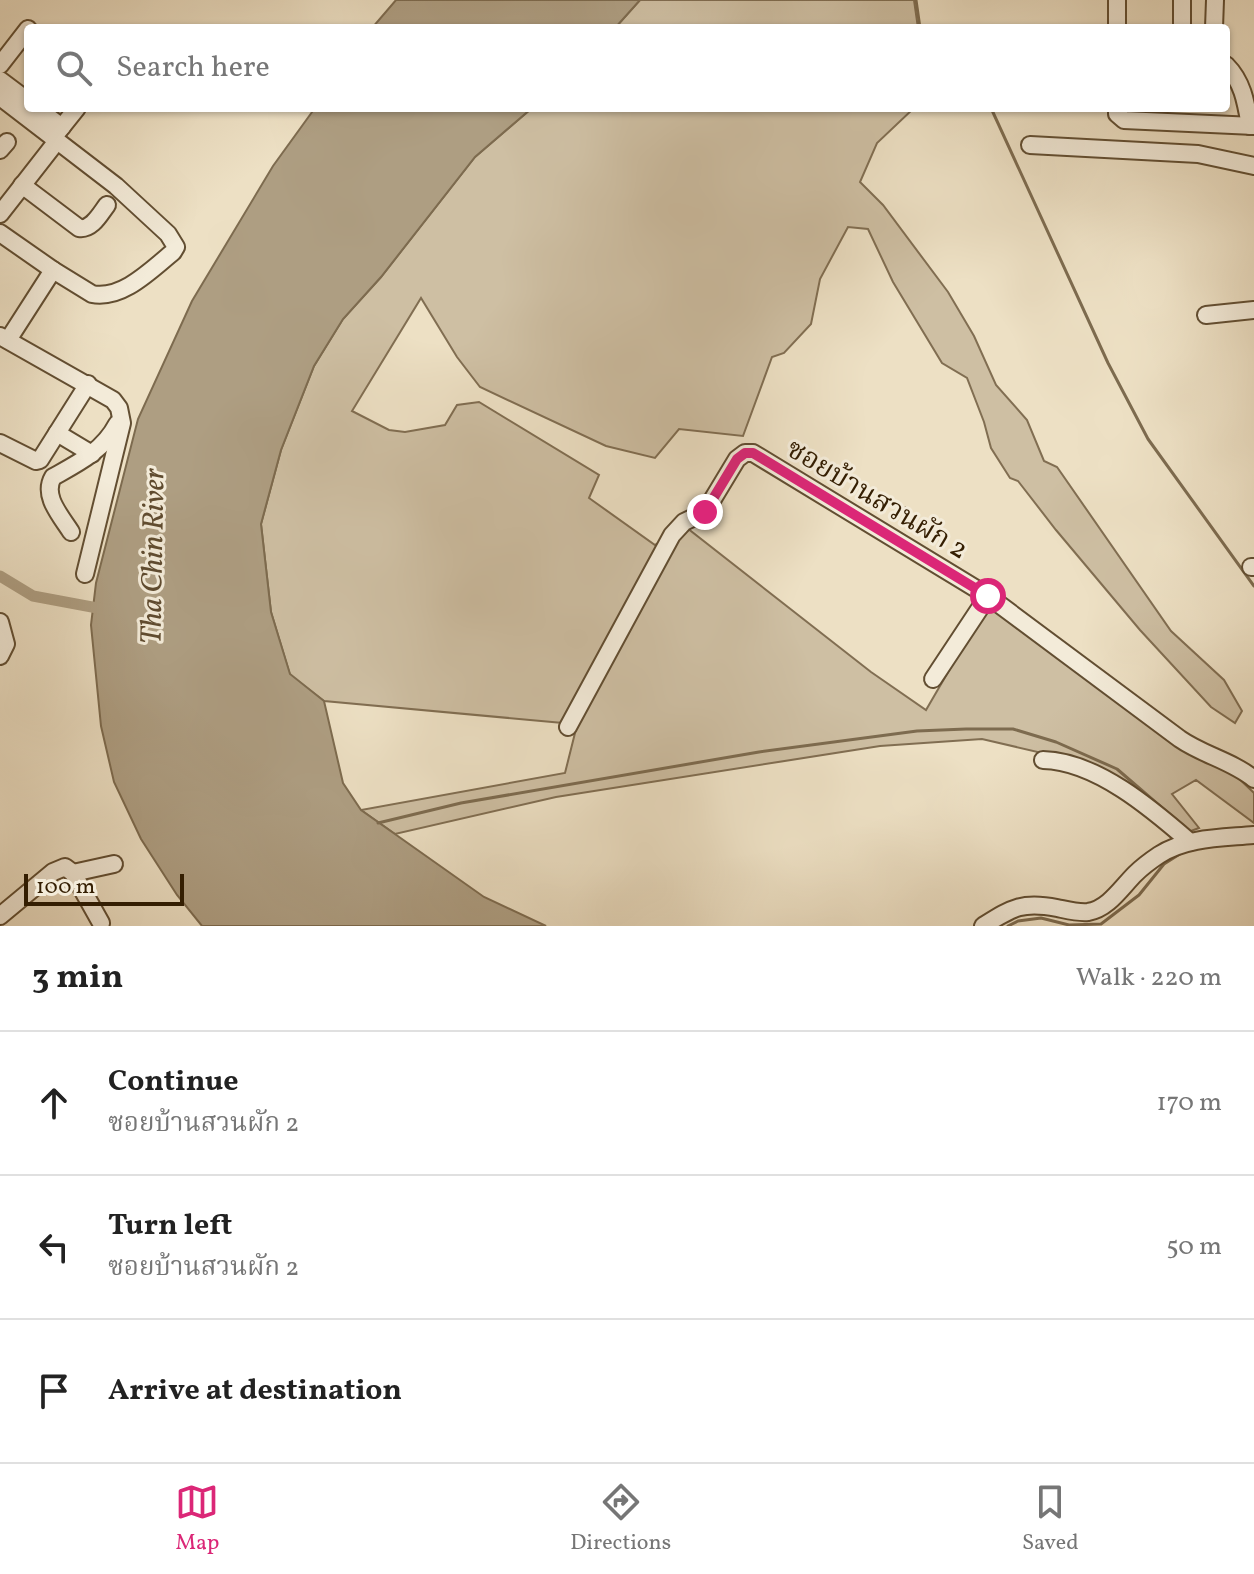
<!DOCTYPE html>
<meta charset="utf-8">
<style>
:root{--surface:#fff;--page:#f2f2f2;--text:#222;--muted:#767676;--line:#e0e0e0;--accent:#db2777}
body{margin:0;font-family:Vollkorn,"Noto Serif Thai",serif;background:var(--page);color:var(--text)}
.scale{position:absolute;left:24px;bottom:20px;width:160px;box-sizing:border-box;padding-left:8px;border:4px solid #341e02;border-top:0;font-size:22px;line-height:28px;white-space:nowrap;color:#341e02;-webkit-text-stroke:6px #f3ebd9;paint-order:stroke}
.stop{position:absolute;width:24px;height:24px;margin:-18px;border:6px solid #db2777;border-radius:50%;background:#fff}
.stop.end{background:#db2777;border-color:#fff;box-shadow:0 2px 8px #0008}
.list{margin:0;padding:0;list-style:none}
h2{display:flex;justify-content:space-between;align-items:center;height:104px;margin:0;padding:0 32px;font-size:34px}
h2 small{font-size:26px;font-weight:400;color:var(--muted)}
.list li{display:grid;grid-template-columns:52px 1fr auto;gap:24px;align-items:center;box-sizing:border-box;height:144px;padding:0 32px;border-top:2px solid var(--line)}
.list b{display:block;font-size:30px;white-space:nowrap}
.list p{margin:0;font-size:26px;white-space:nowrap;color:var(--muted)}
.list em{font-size:26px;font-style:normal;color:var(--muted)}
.icon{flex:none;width:44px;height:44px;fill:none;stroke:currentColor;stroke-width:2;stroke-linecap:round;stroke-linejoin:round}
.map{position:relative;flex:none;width:1254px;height:926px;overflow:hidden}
.search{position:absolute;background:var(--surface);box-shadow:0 2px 6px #0004;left:24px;right:24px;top:24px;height:88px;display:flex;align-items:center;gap:20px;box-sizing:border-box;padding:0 28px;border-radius:8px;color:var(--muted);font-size:30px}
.sheet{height:536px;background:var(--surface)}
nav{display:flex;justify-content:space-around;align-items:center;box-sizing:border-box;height:112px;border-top:2px solid var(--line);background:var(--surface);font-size:22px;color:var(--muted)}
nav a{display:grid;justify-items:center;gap:4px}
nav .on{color:var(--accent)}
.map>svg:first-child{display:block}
</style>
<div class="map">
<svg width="1254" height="926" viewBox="0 0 1254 926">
<rect width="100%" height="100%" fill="#ede0c4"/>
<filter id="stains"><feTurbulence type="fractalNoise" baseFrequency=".0025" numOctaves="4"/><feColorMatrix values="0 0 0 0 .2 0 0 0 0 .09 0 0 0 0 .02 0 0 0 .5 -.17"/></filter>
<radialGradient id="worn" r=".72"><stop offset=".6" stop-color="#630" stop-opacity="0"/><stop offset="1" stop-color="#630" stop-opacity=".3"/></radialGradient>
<g fill="#cebfa3" stroke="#816e52" stroke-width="2">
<path d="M640,0H914L918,28H615Z"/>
<path d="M532,108H914L877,143L860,182L883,205L948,292L974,336L996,385L1027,420L1044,461L1057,467L1171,631L1224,680L1242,711L1235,723L1211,707L1140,630L1056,530L1018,481L1010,478L991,448L984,422L967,378L942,363L893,282L868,229L848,227L820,279L811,324L784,353L772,357L743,436L679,429L655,458L606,446L480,387L457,357L421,298L352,411L389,430L405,432L445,425L457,405L479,402L599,475L589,498L655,545L687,528L871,672L926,710L987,605L1233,773L1254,793V823L1196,780L1172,794L1199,828L1172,838L1098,766L982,739L880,746L556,797L395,834L361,810L565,773L576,729L563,723L324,701L290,675L271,612L261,524L281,450L314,366L343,319L381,277L475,157Z"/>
</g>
<g fill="#ae9e82" stroke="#7d6b4f" stroke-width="2">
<path d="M396,0H640L615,28H372Z"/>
<path d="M315,108H532L475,157L381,277L343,319L314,366L281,450L261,524L271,612L290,674L324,701L343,783L361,810L484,897L546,926H202L177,895L141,839L114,782L101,726L91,625L96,583L138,419L192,301L273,166Z"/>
</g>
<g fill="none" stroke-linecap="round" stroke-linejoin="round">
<g stroke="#7d6b4f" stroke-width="3">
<path d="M916,0L920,28"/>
<path d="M991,108L1108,363L1148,439L1254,586"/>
<path d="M378,823L461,803L759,752L917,731L966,729H1013L1056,742L1117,769L1182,825"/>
<path d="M1008,926L1018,921L1041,918L1069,925L1101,924L1139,895L1164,864L1183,852"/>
</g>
<path stroke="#ae9e82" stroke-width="11" d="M0,576L33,596L108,610"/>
<g stroke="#624e32" stroke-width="20">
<g id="minor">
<path d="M1117,0V28"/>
<path d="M1182,28V0"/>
<path d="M1214,28L1215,0"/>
<path d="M0,65L28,29"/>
<path d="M1226,65C1243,82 1246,103 1250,126"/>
<path d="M0,80L28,101"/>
<path d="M0,97L116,186L168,234L176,247L173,252C151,270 122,300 92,294L53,270L0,233"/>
<path d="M37,108L62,127"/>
<path d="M1117,108V114L1124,120L1254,126"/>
<path d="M53,138L77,108"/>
<path d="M1030,145L1198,154L1254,166"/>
<path d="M0,150L7,142"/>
<path d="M22,185L79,228C92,230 100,214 107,205"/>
<path d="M0,214L57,141"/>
<path d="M1206,315L1254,310"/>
<path d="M0,336L113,400L119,408L122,423L85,574"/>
<path d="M8,340L53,270"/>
<path d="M57,433L92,454"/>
<path d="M0,443L36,461L40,460L88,384"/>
<path d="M71,532C61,516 42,496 53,477C78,463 103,451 117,424"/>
<path d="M1251,567H1254"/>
<path d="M0,622L6,644L0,656"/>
<path d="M933,679L988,596"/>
<path d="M568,727L672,535L684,522L705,512L737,459L745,453H753L988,596L1180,739C1203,755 1232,761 1254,779"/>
<path d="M1043,760C1096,761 1152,809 1190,842"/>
<path d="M73,873L114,864"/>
<path d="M0,916L53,872L65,867L73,873L101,923"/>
<path d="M983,926C1012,908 1022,901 1057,908C1067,910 1078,913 1088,912C1108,909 1121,888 1135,874C1142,867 1150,861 1159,855C1187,837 1222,838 1254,835"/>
</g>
</g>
<path stroke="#341e02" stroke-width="2" stroke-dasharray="2 4" stroke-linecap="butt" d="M892,521L908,505"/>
<use href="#minor" stroke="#f3ebd9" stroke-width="16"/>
</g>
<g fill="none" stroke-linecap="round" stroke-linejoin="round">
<path stroke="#db2777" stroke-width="10" d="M705,512L737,459L745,453H753L988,596"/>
</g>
<g text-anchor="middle" stroke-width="6" stroke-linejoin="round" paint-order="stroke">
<g font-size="28" fill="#341e02" stroke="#f3ebd9">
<text transform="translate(878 498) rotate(31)" y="10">ซอยบ้านสวนผัก 2</text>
</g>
<g font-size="30" font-style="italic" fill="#5f4b2f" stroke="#f3ebd9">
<text transform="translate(152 556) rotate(-89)" y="10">Tha Chin River</text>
</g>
</g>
<rect width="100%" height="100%" filter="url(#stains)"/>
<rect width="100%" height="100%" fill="url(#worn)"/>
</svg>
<div class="scale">100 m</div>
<div class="stop" style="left:988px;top:596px"></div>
<div class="stop end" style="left:705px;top:512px"></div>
<div class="search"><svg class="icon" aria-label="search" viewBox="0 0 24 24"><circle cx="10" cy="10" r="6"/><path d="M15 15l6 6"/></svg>Search here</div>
</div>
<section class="sheet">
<h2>3 min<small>Walk · 220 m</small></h2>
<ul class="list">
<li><svg class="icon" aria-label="ahead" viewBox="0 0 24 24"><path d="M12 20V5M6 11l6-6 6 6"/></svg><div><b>Continue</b><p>ซอยบ้านสวนผัก 2</p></div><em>170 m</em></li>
<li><svg class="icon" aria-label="left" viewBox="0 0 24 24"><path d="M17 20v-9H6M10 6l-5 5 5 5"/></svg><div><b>Turn left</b><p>ซอยบ้านสวนผัก 2</p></div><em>50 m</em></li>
<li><svg class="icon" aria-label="arrive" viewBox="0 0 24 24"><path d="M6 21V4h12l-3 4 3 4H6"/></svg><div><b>Arrive at destination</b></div></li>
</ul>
</section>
<nav>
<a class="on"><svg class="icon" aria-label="map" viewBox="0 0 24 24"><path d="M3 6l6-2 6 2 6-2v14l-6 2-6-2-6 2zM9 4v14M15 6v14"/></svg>Map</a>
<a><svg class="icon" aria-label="directions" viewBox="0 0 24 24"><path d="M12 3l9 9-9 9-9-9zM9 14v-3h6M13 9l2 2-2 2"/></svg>Directions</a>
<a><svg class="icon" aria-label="saved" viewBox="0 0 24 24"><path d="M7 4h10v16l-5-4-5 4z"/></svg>Saved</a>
</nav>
